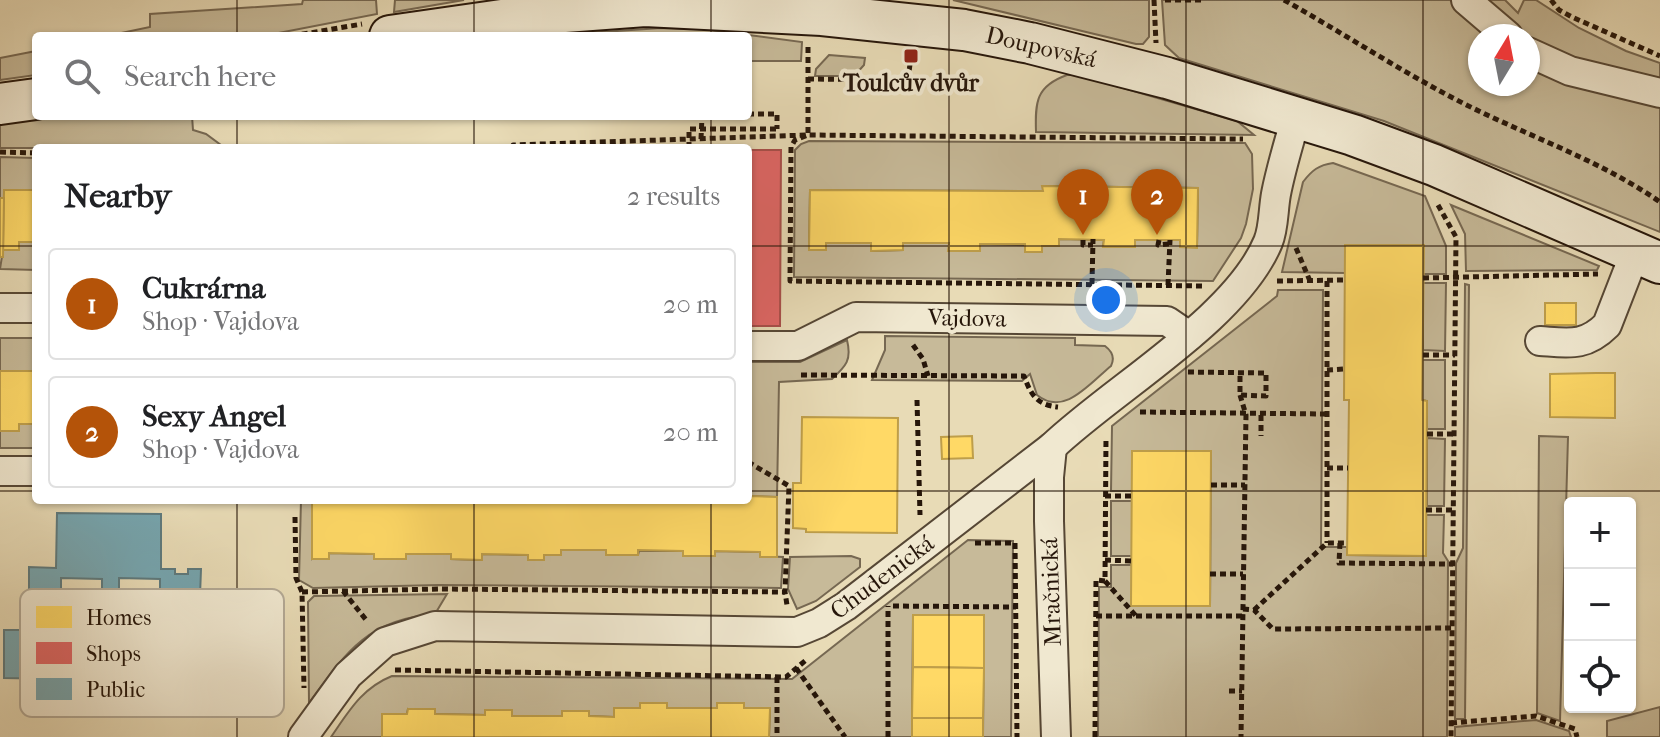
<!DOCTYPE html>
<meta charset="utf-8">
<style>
:root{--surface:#fff;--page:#f2f2f2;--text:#202124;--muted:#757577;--line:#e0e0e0;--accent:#b45309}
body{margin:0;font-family:"IM FELL French Canon",serif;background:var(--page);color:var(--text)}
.controls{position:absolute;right:24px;bottom:24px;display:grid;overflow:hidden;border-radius:8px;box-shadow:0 2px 6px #0004}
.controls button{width:72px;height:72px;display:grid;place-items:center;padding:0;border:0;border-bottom:2px solid var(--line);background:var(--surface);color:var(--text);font:40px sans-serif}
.compass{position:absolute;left:1468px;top:24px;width:72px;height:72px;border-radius:50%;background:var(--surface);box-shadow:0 2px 6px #0004;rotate:10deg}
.you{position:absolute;left:1106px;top:300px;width:28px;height:28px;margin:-20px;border:6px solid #fff;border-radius:50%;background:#1a73e8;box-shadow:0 0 0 12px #1a73e833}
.badge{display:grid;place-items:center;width:52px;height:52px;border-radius:50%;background:var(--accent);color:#fff;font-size:26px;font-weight:700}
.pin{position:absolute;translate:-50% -66px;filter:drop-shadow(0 2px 4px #0008)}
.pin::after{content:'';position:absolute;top:42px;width:28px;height:24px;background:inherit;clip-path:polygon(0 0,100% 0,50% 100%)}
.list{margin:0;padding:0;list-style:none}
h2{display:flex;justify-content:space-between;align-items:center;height:104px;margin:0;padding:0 32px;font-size:34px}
h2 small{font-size:26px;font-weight:400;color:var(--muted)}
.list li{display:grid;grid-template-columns:52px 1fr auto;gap:24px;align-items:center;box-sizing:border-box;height:112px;margin:0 16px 16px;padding:0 16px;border:2px solid var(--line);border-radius:8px}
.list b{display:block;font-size:30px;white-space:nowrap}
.list p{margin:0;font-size:26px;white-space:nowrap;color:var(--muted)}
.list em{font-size:26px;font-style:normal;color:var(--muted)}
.icon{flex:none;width:44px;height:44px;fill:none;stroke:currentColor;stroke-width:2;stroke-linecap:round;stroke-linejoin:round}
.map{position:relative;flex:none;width:1660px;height:737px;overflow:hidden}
.search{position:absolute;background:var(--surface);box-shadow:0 2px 6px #0004;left:32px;top:32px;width:720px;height:88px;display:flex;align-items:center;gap:20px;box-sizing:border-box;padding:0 28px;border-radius:8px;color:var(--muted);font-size:30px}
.panel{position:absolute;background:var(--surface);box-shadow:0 2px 6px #0004;left:32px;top:144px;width:720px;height:360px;border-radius:8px}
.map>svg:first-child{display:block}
</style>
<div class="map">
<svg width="1660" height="737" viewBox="0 0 1660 737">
<rect width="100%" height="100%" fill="#e8dbb6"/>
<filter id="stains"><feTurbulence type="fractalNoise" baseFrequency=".0025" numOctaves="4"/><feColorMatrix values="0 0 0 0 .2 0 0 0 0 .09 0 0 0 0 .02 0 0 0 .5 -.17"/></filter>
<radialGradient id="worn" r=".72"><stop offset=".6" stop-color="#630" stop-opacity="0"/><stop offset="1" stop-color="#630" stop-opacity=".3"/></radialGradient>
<g fill="#c7ba99" stroke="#766852" stroke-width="2" fill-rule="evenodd">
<path d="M303,0H376L377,14L263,36H107L150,27V14L302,4Z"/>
<path d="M395,0H464L394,12Z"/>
<path d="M953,0H1149V37L1143,44H1136Z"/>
<path d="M1162,0H1450L1493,36H1480V84H1528V63L1660,106V232L1384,121L1179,58L1165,45Z"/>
<path d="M1484,0H1505L1518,13L1524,0H1536L1579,28L1626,51L1660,63V81L1550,52L1511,26Z"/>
<path d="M661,28L703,29L802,42L801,61H748V36H543Z"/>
<path d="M36,51V75L0,80V58Z"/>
<path d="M829,55L865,58L864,65L854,76H815L816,69Z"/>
<path d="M1067,75H1078L1237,121L1254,135L1036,132C1035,102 1036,86 1067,75Z"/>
<path d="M59,116H192L193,130L206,134L225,148H0V124Z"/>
<path d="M809,141L1245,143L1252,154L1253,189L1246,224L1241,238L1213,281L794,277L795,150L801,144ZM1043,186L1198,188L1197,247H1181L1180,240H1135V247L1103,246L1104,240L1059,239L1058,246L980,244L979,251H949V243H903V250L872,251L871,243H826V250L809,249L810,190L1043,191Z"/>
<path d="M0,157L36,158V190H4V198H0Z"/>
<path d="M1333,163L1425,196L1446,246V274H1423V245H1345V273L1282,272L1303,182C1312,170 1319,165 1333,163Z"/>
<path d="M1451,205L1599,266L1597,270L1466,271L1465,234Z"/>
<path d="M19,242H36V270L0,269L3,250H19Z"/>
<path d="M1423,283H1446L1445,351L1423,350Z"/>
<path d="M1465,284L1469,285L1465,719H1455L1456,563L1463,548Z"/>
<path d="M1278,290H1323L1321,547H1347L1348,555L1426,556V515H1444L1443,553L1448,561L1447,737H1098L1099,587H1111V565H1131L1210,605L1211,451H1133L1132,491H1111L1112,426L1277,296Z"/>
<path d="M885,336L1075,338V345L1105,346C1113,352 1115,358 1111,366C1089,384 1064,417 1037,395L1030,374L1022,381L872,380L885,350Z"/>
<rect x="0" y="338" width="36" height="33"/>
<path d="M847,340C852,360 846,366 832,379L779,382L777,497L748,496V362H800Z"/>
<path d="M1422,360H1445V429H1427V401L1422,400Z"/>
<path d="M19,424H36V448H0V431Z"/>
<path d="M1539,436L1568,437L1560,721L1537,713Z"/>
<path d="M1427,438L1445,439L1444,506H1427Z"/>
<path d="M301,500H312V559L329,553L374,554V559H405L406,554H451V559L482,560V554L528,555V560H544V555H561V550H606L607,555H638L639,551H683L684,556H715V551L760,552L761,556L783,557L781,588L439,585L313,588L299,580Z"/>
<rect x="1111" y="501" width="21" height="55"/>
<path d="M968,540L1013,541L1011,737H983L984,615H913L912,737H769L770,709L744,708L743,703H717V708H667L666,703H640V708L614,717L589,716L588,711H563L562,716H512V710H486L485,715L435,714L408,709L407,714H382V737H331C349,711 362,688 392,676L792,679Z"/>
<path d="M851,556L860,559V567L816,601L797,609L788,589L790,557Z"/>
<path d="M447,594L435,614C368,619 346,652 309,703L308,602L314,596Z"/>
<path d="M1660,707V737H1607V721Z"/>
<path d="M1536,720L1569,731L1571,737H1455V727Z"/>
</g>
<g fill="#ffd966" stroke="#be9e4a" stroke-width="2">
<path d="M1042,186L1198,188L1197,248L1180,247V240H1135V247H1103L1104,240L1059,239V246H1042V252H1025V244H980V251H948L949,243H903V250L871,251V243H826V250H809L810,190L1043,191Z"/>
<path d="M4,190H36V242H19V250H3Z"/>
<path d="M0,198H4L3,257H0Z"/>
<path d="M1345,245H1424L1422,400L1427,401L1426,556L1347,555L1349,400H1344Z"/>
<rect x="1545" y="303" width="31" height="22"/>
<path d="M0,371H36V424H19V431H0Z"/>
<path d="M1596,373H1615V418L1550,417V374Z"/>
<path d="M802,417L898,418L897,533L806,532V529L793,528V483H801Z"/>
<path d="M972,436L973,458L942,459L941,437Z"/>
<path d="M1132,451H1211L1210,606H1131Z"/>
<path d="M748,496L777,497V557H760V552L715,551V556H683V551L638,550V555H606V550H561V555H544V560H528V555L482,554V560L451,559V554H406V559H374V554L329,553V559H312V500H748Z"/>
<path d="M913,615H984V668L913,667Z"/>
<path d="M913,667L984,668L983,718H912Z"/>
<path d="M640,703H667V708H717V703H744V708H770L769,737H382V714H407L408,709H435V714L485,715V710H512V716H562V711H589V716L614,717V708H640Z"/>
<rect x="912" y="718" width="71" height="19"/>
</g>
<path fill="#e06666" stroke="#a84e4a" stroke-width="2" d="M748,150H781L780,326H748Z"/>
<path fill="#76a5af" stroke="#5e7a7e" stroke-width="2" fill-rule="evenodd" d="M57,513L161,514V569H175V574H188V569H201L200,596H188V632H213V681L160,680L161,675L57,673V679L4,678V630H29V567L56,568ZM61,578L102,579V625H61ZM119,578L160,579V625H119Z"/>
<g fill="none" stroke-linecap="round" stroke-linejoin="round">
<g stroke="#564735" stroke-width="32">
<g id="street">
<path d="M1466,0L1508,36"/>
<path d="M1528,52L1570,71L1660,93"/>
<path d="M0,308H36"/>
<path d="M1540,341C1569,343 1585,347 1607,325L1635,253"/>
<path d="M748,346H798L856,317L1167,321L1189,336"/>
<path d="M1052,447L1049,477V521L1056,737"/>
<path d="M0,471H36"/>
<path d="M303,737L348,675L385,642L435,626L797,632L819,623L846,606L1052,447C1114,388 1236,319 1268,242C1274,228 1273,210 1276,194C1281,168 1289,143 1296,117"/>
</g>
</g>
<g stroke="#26160a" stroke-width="44">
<g id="secondary">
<path d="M390,36L551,13L645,6L822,15L964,30L1030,43L1167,78L1353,135L1434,165L1660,263"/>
<path d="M0,104L36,99"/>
</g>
</g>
<g stroke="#26160a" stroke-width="5" stroke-dasharray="6 4" stroke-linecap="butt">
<path d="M1154,0L1156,43"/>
<path d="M1165,0H1205"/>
<path d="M1284,0C1341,32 1396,68 1453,98C1521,134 1597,158 1660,202"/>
<path d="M1551,0L1559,10L1572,17L1660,56"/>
<path d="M292,36L362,24"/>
<path d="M808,47V135L795,140L791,147L790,281L1204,286"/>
<path d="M808,79L908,80L911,56"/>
<path d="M748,114H777V129"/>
<path d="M701,139L702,116"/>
<path d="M512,148L513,145L808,135L1243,139"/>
<path d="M0,152L36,153"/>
<path d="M1438,205L1456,237L1451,737"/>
<path d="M1083,240V245H1093"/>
<path d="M1159,240L1158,245L1169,244"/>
<path d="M1296,248L1310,281"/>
<path d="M1423,278L1598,274"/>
<path d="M1277,281L1345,280"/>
<path d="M1327,281V543"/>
<path d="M1092,284L1093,239"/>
<path d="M1168,285L1170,240"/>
<path d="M913,345L923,359L928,376"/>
<path d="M1423,355H1455"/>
<path d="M1327,370L1344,369"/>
<path d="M1188,372L1266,373V396L1240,395V373"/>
<path d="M801,375L1024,376C1031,395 1037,405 1058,407"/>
<path d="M1240,395L1246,415L1241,737"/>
<path d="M917,400L920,515"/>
<path d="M1140,412L1327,414"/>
<path d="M1261,415V436"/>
<path d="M1427,434H1454"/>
<path d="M748,462L789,486L785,592L787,605"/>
<path d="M1327,468H1348"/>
<path d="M1211,485H1245"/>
<path d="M1105,496H1132"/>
<path d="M1426,510H1453"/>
<path d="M295,517L296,578L302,592L304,688"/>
<path d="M975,543H1015L1017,737"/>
<path d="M1340,543L1339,563L1453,564"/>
<path d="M1105,560L1131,561"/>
<path d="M1210,574H1243"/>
<path d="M1105,581L1136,616"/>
<path d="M343,591L367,621"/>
<path d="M302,592L439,589L785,592"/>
<path d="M893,606L1016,607"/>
<path d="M1243,609L1254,610L1273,629L1452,628"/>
<path d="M1254,610L1327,543H1347"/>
<path d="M1096,616H1243"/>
<path d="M796,668L845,737"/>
<path d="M395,670L786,677L806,660"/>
<path d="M777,677V737"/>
<path d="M1229,691H1242"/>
<path d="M1451,723L1536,716L1575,729L1577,737"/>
<path d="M888,737V606"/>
<path d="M1095,737L1096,580L1105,581L1106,437"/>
</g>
<use href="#street" stroke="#f0e8d0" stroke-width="28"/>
<use href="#secondary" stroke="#f0e8d0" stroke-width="40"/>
<path stroke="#26160a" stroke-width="5" stroke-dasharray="6 4" stroke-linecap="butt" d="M689,148V129H777"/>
</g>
<path fill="none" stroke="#26160a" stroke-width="2" stroke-opacity="0.55" d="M237,0V36M474,0V36M711,0V36M949,0V737M1186,0V737M1423,0V737M237,116V148M474,116V148M711,116V148M0,246H36M748,246H1660M0,491H36M748,491H1660M237,500V737M474,500V737M711,500V737"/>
<rect fill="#8f2418" stroke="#f0e8d0" stroke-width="3" x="903" y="48" width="16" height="16" rx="4"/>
<g text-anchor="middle" stroke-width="8" stroke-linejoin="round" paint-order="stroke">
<g font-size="24" fill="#26160a" stroke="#f0e8d0">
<text transform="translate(1041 47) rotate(13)" y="8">Doupovská</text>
<text transform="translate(967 318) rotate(1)" y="8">Vajdova</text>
<text transform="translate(882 577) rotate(-37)" y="8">Chudenická</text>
<text transform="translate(1051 592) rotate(-92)" y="8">Mračnická</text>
</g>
<g font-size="24" font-weight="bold" fill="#26160a" stroke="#f0e8d0">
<text x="911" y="91">Toulcův dvůr</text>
</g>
</g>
<rect x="20" y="589" width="264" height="128" rx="12" fill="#f0e8d0" stroke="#b3a995" stroke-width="2"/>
<rect x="36" y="606" width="36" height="22" fill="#ffd966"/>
<rect x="36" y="642" width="36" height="22" fill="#e06666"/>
<rect x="36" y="678" width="36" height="22" fill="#76a5af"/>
<g font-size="22" fill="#26160a">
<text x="86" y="625">Homes</text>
<text x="86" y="661">Shops</text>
<text x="86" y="697">Public</text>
</g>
<rect width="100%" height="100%" filter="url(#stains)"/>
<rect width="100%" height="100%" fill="url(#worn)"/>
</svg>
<div class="controls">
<button>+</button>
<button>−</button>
<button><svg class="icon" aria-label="locate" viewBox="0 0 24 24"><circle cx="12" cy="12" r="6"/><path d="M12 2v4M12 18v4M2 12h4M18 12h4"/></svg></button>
</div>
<svg class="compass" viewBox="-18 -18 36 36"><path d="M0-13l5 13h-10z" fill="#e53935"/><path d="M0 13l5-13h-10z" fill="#757577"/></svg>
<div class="you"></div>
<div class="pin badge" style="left:1083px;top:235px">1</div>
<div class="pin badge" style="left:1157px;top:235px">2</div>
<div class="search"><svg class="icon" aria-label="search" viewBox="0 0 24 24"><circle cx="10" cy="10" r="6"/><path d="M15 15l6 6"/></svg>Search here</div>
<section class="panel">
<h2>Nearby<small>2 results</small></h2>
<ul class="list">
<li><span class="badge">1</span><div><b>Cukrárna</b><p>Shop · Vajdova</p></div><em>20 m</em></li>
<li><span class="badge">2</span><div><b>Sexy Angel</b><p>Shop · Vajdova</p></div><em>20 m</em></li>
</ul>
</section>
</div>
